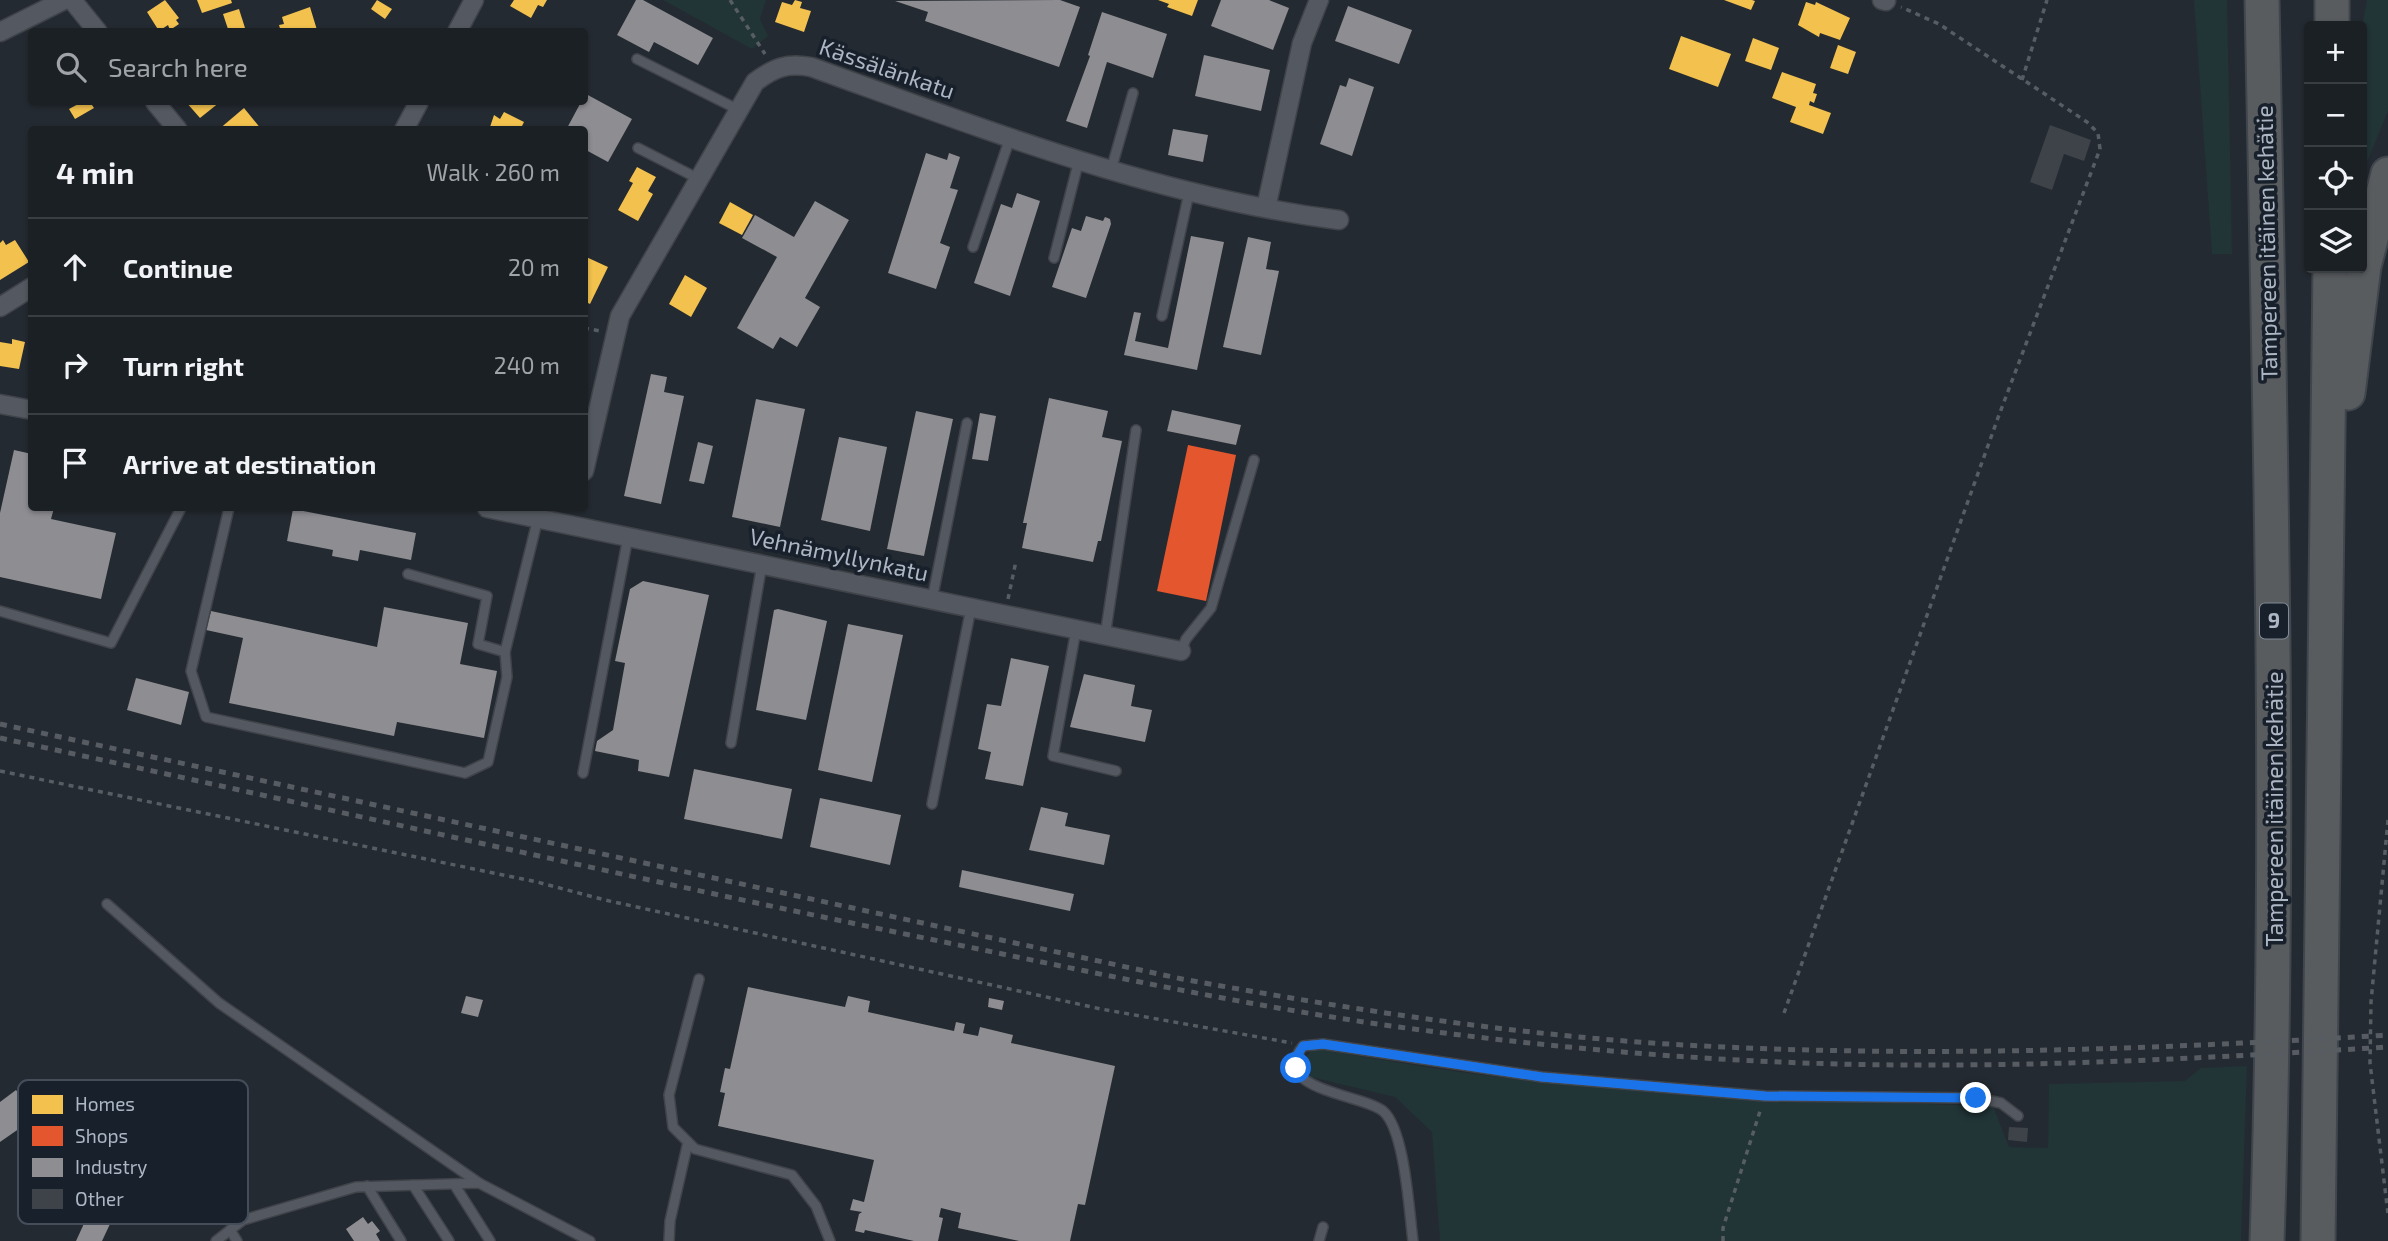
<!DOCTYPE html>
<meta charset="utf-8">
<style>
:root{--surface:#1b2025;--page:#282d32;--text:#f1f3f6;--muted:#a0a3a7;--line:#393e42}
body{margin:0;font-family:"Exo 2",sans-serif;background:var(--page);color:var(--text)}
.controls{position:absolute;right:21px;top:21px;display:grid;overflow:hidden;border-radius:7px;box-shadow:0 2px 5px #0004}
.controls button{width:63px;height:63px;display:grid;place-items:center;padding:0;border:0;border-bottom:2px solid var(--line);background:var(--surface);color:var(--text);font:35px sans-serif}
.stop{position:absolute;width:21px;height:21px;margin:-16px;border:5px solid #1a73e8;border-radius:50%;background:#fff}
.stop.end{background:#1a73e8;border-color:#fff;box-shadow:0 2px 7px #0008}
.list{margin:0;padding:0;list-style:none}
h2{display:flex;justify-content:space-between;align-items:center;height:91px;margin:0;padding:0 28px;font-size:30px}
h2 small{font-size:23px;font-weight:400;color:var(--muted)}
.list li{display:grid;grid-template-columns:46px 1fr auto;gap:21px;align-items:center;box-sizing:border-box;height:98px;padding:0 28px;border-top:2px solid var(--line)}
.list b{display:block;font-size:26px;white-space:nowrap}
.list em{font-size:23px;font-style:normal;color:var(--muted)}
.icon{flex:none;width:38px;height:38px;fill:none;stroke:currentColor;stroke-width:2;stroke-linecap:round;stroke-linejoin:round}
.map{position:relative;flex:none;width:2388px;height:1241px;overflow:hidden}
.search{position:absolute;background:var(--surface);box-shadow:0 2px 5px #0004;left:28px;top:28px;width:560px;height:77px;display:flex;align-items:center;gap:18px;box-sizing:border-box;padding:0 24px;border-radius:7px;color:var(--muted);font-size:26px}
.panel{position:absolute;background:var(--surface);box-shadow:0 2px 5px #0004;left:28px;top:126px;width:560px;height:385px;border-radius:7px}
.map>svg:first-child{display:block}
</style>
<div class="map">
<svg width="2388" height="1241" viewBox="0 0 2388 1241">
<rect width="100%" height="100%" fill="#242a31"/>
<g fill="#213436">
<path d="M663,0H766L760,19L768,36L752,49Z"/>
<path d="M2194,0H2227L2232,254H2212Z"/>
<path d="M2367,0H2388V111L2362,174V26Z"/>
<path d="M1313,1048C1367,1057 1421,1067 1475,1074C1647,1095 1820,1101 1993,1106L2009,1147L2048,1148L2049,1084L2185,1081L2201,1068L2247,1066L2241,1241H1440L1432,1132L1395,1097L1311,1077L1303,1061Z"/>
</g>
<g fill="#f2c14e">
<path d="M165,0L179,18L176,20L179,24L170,30L168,25L159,31L147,12Z"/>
<path d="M197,0H231L232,3L202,13Z"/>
<path d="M377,0L392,9L385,19L371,9Z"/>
<path d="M514,0H547L543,7L538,5L531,18L510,6Z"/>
<path d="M795,0L802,2L800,8L811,11L804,32L775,22L782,2L792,5Z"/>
<path d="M1158,0H1198L1192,16L1167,7L1169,4Z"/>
<path d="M1724,0H1752L1755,1L1751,10Z"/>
<path d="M1806,2L1815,5L1816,2L1850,18L1840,40L1820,33L1819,37L1798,25Z"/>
<path d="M310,7L317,30L281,32L279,25L284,24L282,17Z"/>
<path d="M239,9L245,28L229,32L223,14Z"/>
<path d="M1681,36L1731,54L1718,87L1669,69Z"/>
<path d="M1753,38L1779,48L1771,70L1745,61Z"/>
<path d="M1838,45L1856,52L1848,74L1830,68Z"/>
<path d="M1782,72L1816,84L1813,93L1817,94L1814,103L1810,101L1809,105L1831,113L1823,134L1790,122L1796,107L1772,98Z"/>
<path d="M82,102H90L94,108L75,119L69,109Z"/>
<path d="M186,102H220L200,118Z"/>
<path d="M244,108L262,130H218Z"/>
<path d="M504,112L524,122L520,130H489L494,115L500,119Z"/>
<path d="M637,167L656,177L648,191L653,194L638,221L618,210L633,183L629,181Z"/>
<path d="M730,202L753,215L742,235L719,223Z"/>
<path d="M3,240L6,245L15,240L29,262L0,280V243Z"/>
<path d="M584,256L608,267L590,304L584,301Z"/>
<path d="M685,275L707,288L691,317L669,304Z"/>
<path d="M12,339L25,342L19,369L0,366V342L12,344Z"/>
</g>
<path fill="#e4572e" d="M1188,445L1236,455L1206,601L1157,591Z"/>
<g fill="#8d8d92">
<path d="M636,0H643L713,38L698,65L654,42L649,52L617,35Z"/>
<path d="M1060,0L1080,7L1059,67L925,21L928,12L895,1Z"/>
<path d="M1221,0H1269L1289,8L1273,50L1211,26Z"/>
<path d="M1348,6L1412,30L1399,64L1335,41Z"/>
<path d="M1102,12L1167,34L1153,78L1107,62L1087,128L1066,121L1090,56L1088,55Z"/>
<path d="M1204,55L1270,70L1261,111L1195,96Z"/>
<path d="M1349,78L1374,87L1352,156L1320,144L1340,85L1346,87Z"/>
<path d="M586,94L632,119L608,162L584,149V130H566L581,102H584Z"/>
<path d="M1173,129L1208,135L1203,162L1168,155Z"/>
<path d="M926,153L947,160L949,153L960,157L950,188L958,190L940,243L950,247L936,289L888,273Z"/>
<path d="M1017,193L1040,201L1010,296L974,283L1001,204L1012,208Z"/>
<path d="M815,201L849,220L805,298L820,307L797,347L780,337L773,349L737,328L777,257L742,238L755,215L794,237Z"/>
<path d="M1086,216L1103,221L1105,217L1110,219L1111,224L1086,298L1052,287L1072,228L1081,231Z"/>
<path d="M1191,236L1224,242L1197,370L1124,355L1134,312L1141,313L1135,341L1168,348Z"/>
<path d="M1248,237L1271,242L1266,269L1279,271L1261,355L1223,347Z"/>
<path d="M651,374L667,377L664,392L684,396L661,504L624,496Z"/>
<path d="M1049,398L1108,411L1102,437L1122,441L1101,541H1098L1093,562L1022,548L1027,523H1023Z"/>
<path d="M756,399L805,409L780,527L732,517Z"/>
<path d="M1172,410L1241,425L1236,445L1167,431Z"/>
<path d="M916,411L953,419L924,556L887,549Z"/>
<path d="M980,413L996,416L988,461L972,459Z"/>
<path d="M839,437L887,447L870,531L821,520Z"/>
<path d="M698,442L713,446L704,484L689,481Z"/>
<path d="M14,450L32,454V508H54L51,519L116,533L101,599L0,577V513Z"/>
<path d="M293,509L416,533L411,560L360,550L358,561L332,556L333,550L287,541Z"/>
<path d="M643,581L709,595L669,777L638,771L639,760L595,751L597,741L613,730L625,663L615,661L630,589Z"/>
<path d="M384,607L468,623L460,664L497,671L484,738L397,722L394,736L229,703L243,638L206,630L211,611L377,647Z"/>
<path d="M778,609L827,621L806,720L756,710L774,610Z"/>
<path d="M848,624L903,635L872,782L818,770Z"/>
<path d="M1011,658L1049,666L1023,786L985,779L991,752L978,749L987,704L1001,706Z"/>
<path d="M1084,674L1135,685L1131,706L1152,710L1145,742L1070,727Z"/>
<path d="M136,678L189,692L181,725L127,710Z"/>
<path d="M694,769L792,789L782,839L684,819Z"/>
<path d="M820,798L901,815L890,865L810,847Z"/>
<path d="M1041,807L1068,813L1065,826L1110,835L1104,865L1029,850Z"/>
<path d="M962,870L1074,894L1070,911L959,887Z"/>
<path d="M748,987L845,1007L848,996L870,1001L868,1012L954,1031L956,1022L965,1024L963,1033L978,1036L980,1027L1013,1035L1011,1043L1115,1066L1085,1205L1078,1204L1070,1241H1019L958,1228L961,1213L941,1208L939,1217L943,1218L938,1241H914L865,1230L864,1233L855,1231L859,1214L862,1212L850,1210L853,1199L864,1202L874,1160L718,1126L725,1093L720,1092L725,1068L730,1069Z"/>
<path d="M466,996L483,1000L478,1017L461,1013Z"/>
<path d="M989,998L1004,1001L1002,1010L988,1007Z"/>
<path d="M16,1090L36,1117L0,1142V1102Z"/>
<path d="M103,1182L125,1192L102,1241H76Z"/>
<path d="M363,1217L368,1224L372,1221L380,1231L376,1234L380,1241H354L346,1229Z"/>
</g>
<g fill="#3e434a">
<path d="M2050,125L2091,140L2084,161L2064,154L2052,190L2030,182Z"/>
<path d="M2009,1127L2028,1128L2027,1142L2008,1140Z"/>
</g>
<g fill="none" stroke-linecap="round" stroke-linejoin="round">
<g stroke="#40444a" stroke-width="12">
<g id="service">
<path d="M637,59L739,110"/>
<path d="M638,148L699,179"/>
<path d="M1111,170L1133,93"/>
<path d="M973,247L1010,138"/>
<path d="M1054,258L1079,160"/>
<path d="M1162,316L1189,193"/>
<path d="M229,508L191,671L206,717L465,773L488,762L507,677L505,652L538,518"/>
<path d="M408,574L487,596L478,644L505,652"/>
<path d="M932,600L967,423"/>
<path d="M0,611L111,643L181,508"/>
<path d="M1076,630L1053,756L1116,771"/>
<path d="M1105,636L1136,430"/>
<path d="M1181,651L1186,639L1211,608L1254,460"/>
<path d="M731,743L762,564"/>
<path d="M583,773L628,537"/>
<path d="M932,804L971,608"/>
<path d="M107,904L219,1003L479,1183"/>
<path d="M699,979L669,1095L673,1127L695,1149L792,1175L816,1206L830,1241"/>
<path d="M454,1184L490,1241"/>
<path d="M413,1185L449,1241"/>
<path d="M367,1186L401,1241"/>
<path d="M230,1230L237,1241"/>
<path d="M216,1241L243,1220L356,1187L479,1183L590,1241"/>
<path d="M669,1241L670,1221L688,1142"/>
<path d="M1319,1241L1323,1227"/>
<path d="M1413,1241C1409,1211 1405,1130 1383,1111C1362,1094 1268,1090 1303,1046L1323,1044L1542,1077L1765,1096L1976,1098L2001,1103L2018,1116"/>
</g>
</g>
<g stroke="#40444a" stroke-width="21">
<g id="minor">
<path d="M72,0L98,32"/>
<path d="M1882,0L1886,1"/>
<path d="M0,32L64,0"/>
<path d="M457,32L474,0"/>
<path d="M155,102L178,130"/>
<path d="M404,130L419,102"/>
<path d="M1266,208L1302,43L1319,0"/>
<path d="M0,307L32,287"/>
<path d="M0,404L32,410"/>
<path d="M584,471L620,316L755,82C775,67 787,63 811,67C984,129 1157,197 1339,220"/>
<path d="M487,508L1181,651"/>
</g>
</g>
<g stroke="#40464d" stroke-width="37">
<g id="motorway">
<path d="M2262,0C2270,414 2281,827 2267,1241"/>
<path d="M2332,26V0"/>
<path d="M2348,393L2364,266L2388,174"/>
<path d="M2318,1241L2330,268"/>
</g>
</g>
<g stroke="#565d63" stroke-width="3.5" stroke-dasharray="5 5" stroke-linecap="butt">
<path d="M730,0L765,54"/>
<path d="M2022,80L2047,0"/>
<path d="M584,328L600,331"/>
<path d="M1008,599L1016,561"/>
<path d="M0,771L537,882L605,900L1101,1009L1292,1043"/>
<path d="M2388,820L2371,1002L2370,1063L2388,1214"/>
<path d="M1784,1013L1999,415L2100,149L2098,133L2087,122L1939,24L1901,7"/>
<path d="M1723,1241V1228L1761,1108"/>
</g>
<use href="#service" stroke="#545860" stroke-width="9"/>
<use href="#minor" stroke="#545860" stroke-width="18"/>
<use href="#motorway" stroke="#595c5f" stroke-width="33"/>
<g stroke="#575c63" stroke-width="5" stroke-dasharray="7 7" stroke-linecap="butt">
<path d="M0,724L1182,979C1338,1007 1494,1032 1652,1043C1898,1059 2143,1050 2388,1035"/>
<path d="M0,738C313,805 625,877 939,941C1102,974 1264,1010 1429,1031C1597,1053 1769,1066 1939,1065C2089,1065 2238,1056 2388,1047"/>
</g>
</g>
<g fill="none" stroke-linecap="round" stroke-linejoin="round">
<path stroke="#1a73e8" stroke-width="9" d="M1296,1068L1295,1059L1303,1046L1323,1044L1542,1077L1765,1096L1976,1098"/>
</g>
<g text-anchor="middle" stroke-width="7" stroke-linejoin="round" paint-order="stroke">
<rect fill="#18202b" stroke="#808996" stroke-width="2" x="2260" y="603.5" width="28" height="35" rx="5"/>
<g font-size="21" font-weight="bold" fill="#acb6c4">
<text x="2274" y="628">9</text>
</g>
<g font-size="23" fill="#acb6c4" stroke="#18202b">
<text transform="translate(887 69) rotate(19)" y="8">Kässälänkatu</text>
<text transform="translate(2267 243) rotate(-91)" y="8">Tampereen itäinen kehätie</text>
<text transform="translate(839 555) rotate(12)" y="8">Vehnämyllynkatu</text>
<text transform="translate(2275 809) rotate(-90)" y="8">Tampereen itäinen kehätie</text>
</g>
</g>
<rect x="18" y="1080" width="230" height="144" rx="10" fill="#18202b" stroke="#444d59" stroke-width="2"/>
<rect x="32" y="1095" width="31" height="19" fill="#f2c14e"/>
<rect x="32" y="1126" width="31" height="20" fill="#e4572e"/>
<rect x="32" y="1158" width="31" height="19" fill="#8d8d92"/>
<rect x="32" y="1189" width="31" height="20" fill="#3e434a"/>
<g font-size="19" fill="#acb6c4">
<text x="75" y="1111">Homes</text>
<text x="75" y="1143">Shops</text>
<text x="75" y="1174">Industry</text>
<text x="75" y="1206">Other</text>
</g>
</svg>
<div class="controls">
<button>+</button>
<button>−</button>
<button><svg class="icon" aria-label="locate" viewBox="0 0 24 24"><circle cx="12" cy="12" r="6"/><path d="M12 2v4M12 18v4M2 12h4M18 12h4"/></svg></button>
<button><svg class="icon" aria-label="layers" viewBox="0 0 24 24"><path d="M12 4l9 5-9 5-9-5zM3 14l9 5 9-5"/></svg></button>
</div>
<div class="stop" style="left:1296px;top:1068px"></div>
<div class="stop end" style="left:1976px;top:1098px"></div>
<div class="search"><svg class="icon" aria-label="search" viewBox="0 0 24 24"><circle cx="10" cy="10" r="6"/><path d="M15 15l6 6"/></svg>Search here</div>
<section class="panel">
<h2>4 min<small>Walk · 260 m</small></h2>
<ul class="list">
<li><svg class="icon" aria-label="ahead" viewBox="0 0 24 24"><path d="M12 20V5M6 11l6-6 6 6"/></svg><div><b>Continue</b></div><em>20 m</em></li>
<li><svg class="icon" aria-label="right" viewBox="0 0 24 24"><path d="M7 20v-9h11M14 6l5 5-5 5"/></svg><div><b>Turn right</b></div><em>240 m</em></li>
<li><svg class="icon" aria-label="arrive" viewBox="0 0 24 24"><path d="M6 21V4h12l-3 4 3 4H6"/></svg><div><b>Arrive at destination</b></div></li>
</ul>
</section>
</div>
